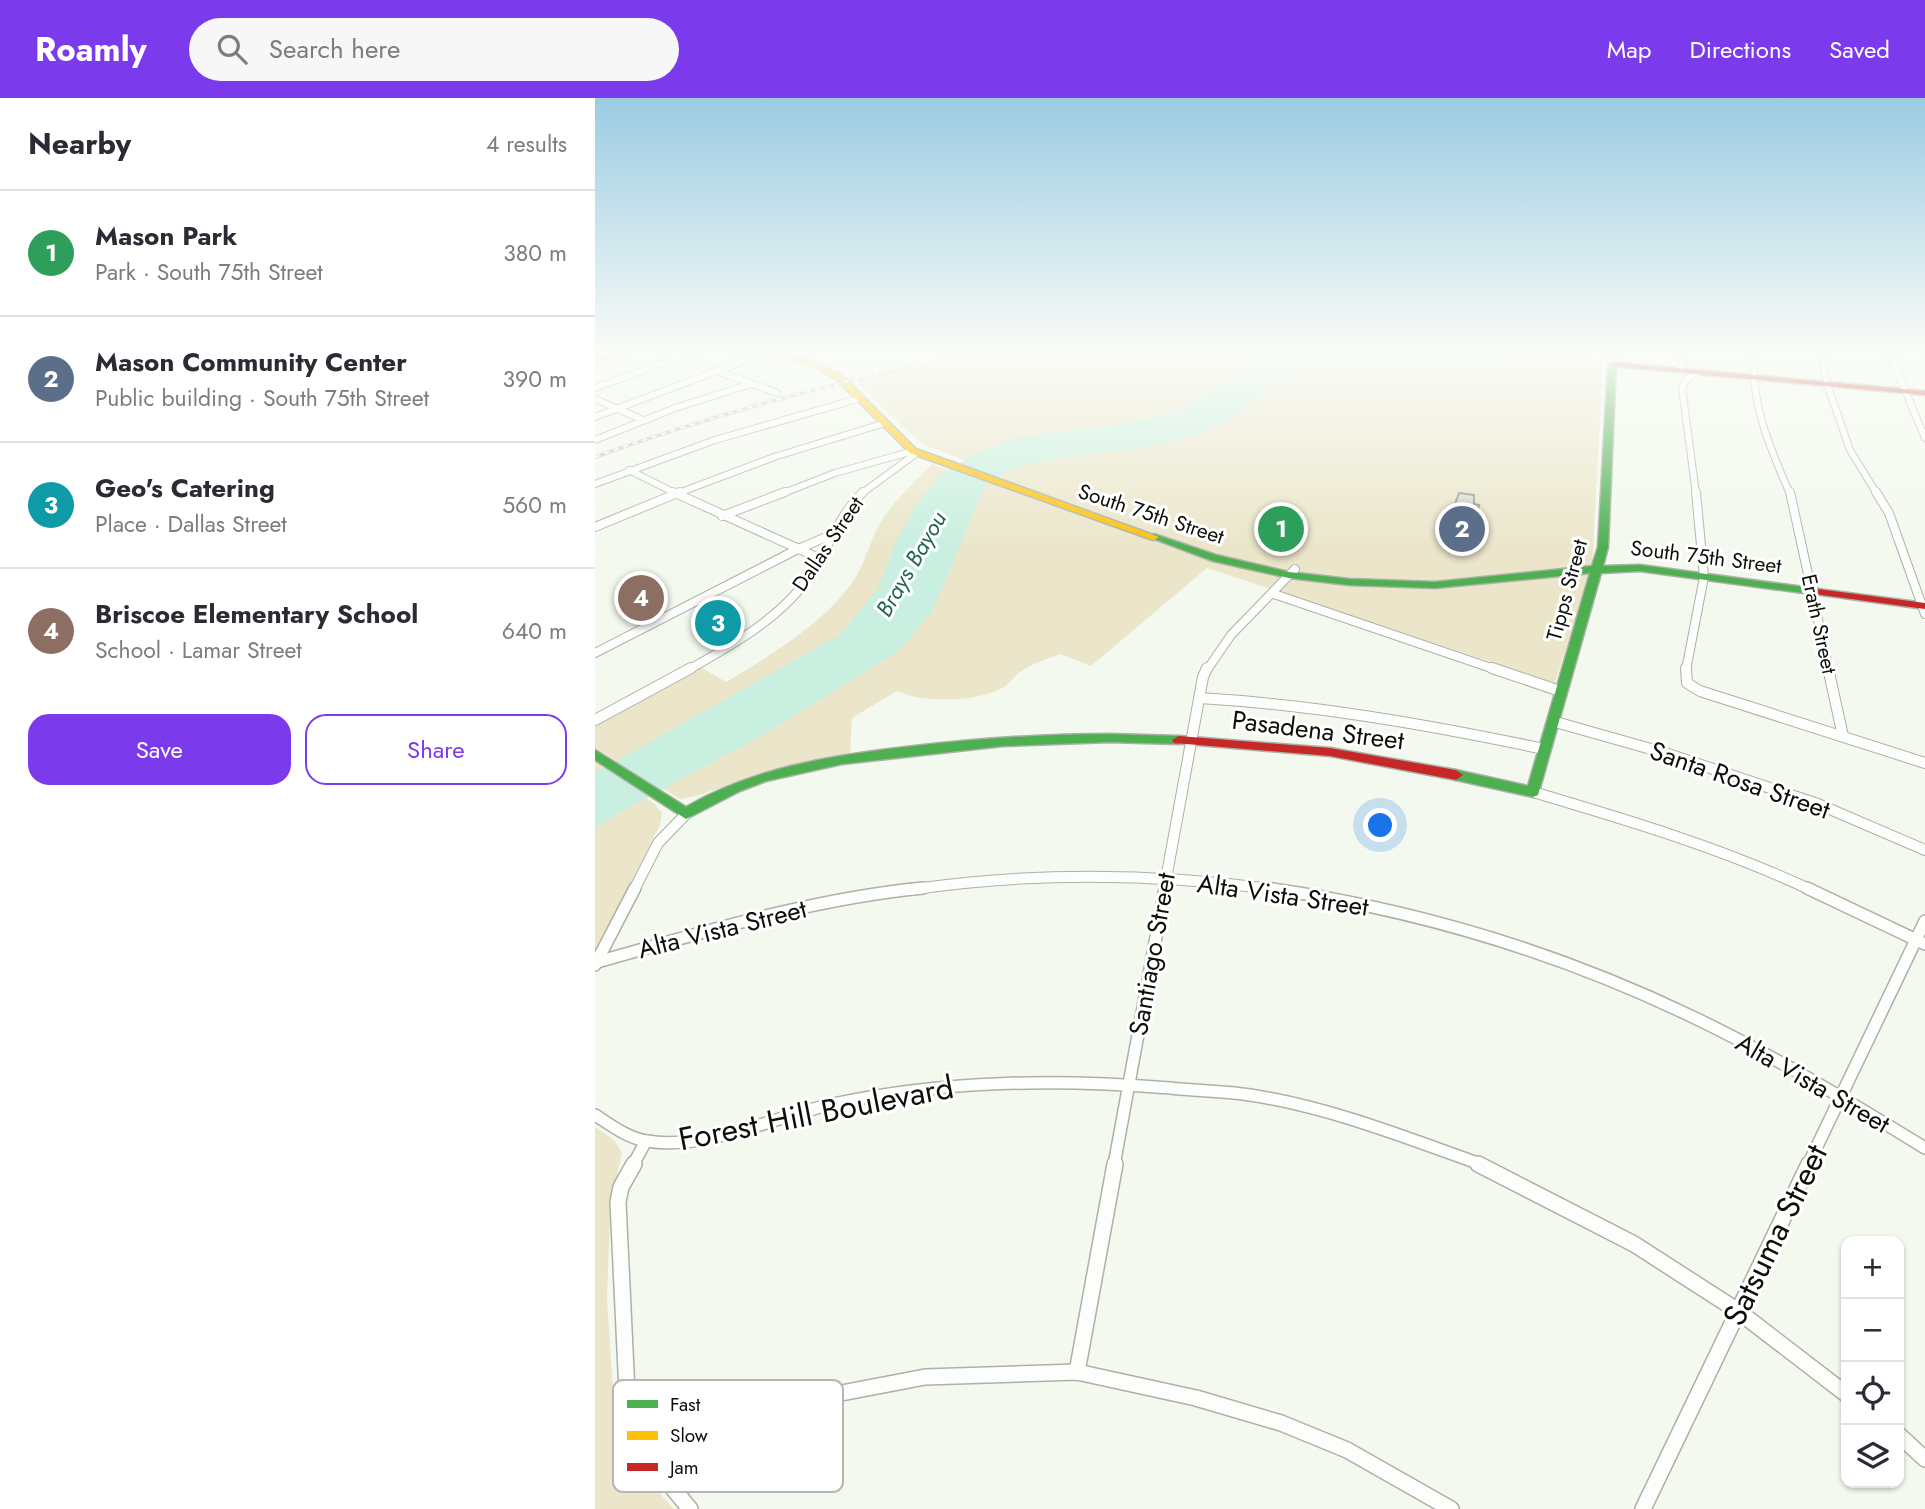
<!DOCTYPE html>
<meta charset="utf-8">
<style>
:root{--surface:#fff;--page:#f7f7f7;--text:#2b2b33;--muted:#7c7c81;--line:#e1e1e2;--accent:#7c3aed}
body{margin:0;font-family:Jost,sans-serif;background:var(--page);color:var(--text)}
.controls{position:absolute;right:21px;bottom:21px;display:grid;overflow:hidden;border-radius:14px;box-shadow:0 2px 5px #0004}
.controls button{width:63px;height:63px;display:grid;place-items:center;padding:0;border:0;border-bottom:2px solid var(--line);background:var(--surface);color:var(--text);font:35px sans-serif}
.you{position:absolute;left:786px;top:728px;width:24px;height:24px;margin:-18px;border:5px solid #fff;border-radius:50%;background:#1a73e8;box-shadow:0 0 0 10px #1a73e833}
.badge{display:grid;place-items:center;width:46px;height:46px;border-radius:50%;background:var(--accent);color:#fff;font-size:23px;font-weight:700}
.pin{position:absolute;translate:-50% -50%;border:4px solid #fff;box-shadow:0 2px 7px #0006}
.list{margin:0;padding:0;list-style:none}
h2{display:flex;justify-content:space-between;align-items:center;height:91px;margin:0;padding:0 28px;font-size:30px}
h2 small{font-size:23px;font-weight:400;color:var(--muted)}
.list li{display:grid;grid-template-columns:46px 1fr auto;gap:21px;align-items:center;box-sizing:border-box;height:126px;padding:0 28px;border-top:2px solid var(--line)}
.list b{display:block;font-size:26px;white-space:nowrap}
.list p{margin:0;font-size:23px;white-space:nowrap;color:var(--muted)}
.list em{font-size:23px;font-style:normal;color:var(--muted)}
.actions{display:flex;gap:14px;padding:21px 28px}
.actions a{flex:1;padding:16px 0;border:2px solid var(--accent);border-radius:21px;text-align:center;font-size:24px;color:var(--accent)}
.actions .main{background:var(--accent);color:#fff}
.icon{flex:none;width:38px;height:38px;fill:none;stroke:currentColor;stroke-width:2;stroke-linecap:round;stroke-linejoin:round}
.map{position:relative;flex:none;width:1330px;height:1411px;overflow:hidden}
header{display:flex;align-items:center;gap:42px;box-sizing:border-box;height:98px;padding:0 35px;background:var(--accent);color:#fff}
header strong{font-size:33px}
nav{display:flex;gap:38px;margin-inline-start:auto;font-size:24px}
.search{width:490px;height:63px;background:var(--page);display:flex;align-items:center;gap:18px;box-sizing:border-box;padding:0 24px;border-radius:38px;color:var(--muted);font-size:26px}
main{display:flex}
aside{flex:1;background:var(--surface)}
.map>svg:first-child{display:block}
</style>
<header>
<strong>Roamly</strong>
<div class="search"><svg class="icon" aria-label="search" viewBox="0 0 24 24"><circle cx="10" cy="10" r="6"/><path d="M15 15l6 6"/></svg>Search here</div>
<nav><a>Map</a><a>Directions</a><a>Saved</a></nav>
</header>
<main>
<aside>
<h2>Nearby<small>4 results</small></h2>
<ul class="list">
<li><span class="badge" style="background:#2e9e5b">1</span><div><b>Mason Park</b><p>Park · South 75th Street</p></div><em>380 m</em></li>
<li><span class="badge" style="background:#5c6f8a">2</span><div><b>Mason Community Center</b><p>Public building · South 75th Street</p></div><em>390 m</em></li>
<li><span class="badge" style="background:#0f9aa8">3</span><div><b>Geo's Catering</b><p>Place · Dallas Street</p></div><em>560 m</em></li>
<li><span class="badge" style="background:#8d6e63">4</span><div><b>Briscoe Elementary School</b><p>School · Lamar Street</p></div><em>640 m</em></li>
</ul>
<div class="actions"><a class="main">Save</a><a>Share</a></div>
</aside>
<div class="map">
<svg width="1330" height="1411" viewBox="0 0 1330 1411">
<rect width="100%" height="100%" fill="#f3f9ee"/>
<g fill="#ebe6ca">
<path d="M427,254H940L942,257L967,254L961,259L1008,263L997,469L960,585L612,470L496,568L465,556C453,561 436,566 425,574C419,578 415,585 409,589C383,604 329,606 302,593L257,620L255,658L175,672L105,697L85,701L0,650V624L102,567L131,584C174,558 223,529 254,489C270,469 274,443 287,422C300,401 321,383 337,366L354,372L405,375L332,348L310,331L262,284L326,270Z"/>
<path d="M0,664L60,706L67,715L65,727L0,855Z"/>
<path d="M0,1029L19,1042L27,1055L16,1103L14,1143L12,1202L20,1321L27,1345L57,1387L79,1411H0Z"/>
</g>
<path fill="#c8efdf" d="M682,254H950C895,275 829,267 771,267C756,268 738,266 723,268C683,275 669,299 638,319C625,326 608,334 594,339C529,362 449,346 390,387L337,514L302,554L171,635L24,715L0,731V675L246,536L282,492L302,442L322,405L345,378L381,355L418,341L465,333L522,328L587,312L649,265Z"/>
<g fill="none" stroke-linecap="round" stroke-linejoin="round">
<g stroke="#acb1a8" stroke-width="8">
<g id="street-far4">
<path d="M1159,254C1155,305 1175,350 1195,396"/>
<path d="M1226,254L1232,286L1255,352L1282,396"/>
<path d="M1294,254L1330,340"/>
<path d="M1015,266L1018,254"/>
<path d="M122,273L182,295"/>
<path d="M1086,273L1089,254"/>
<path d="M0,290L98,254"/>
<path d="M0,301L48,322"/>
<path d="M0,319L172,254"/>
<path d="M0,342L83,309L156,286"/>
<path d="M34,372L82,396"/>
<path d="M0,386L120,342L266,300"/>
<path d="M81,396L179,359L290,325"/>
<path d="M186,396L240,375L318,353"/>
<path d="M266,396L319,357L318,353"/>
<path d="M1101,396L1087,290L1091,282L1103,274"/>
</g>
</g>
<g stroke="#acb1a8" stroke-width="10">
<g id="street-far3">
<path d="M78,394L226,461"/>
<path d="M1195,394L1234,572"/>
<path d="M1281,394L1294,415L1330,516"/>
<path d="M127,418L190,394"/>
<path d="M0,429L85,394"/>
<path d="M679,496L902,572"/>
<path d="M0,555L201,452L238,436"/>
<path d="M93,572C137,547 188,519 216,476C234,449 244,417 268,394"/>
<path d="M612,572L636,537L700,471"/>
<path d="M1091,572L1109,479L1101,394"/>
</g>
</g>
<g stroke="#acb1a8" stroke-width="12">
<g id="street-far2">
<path d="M897,570L965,593"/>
<path d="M1091,570L1092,585L1105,593L1330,665"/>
<path d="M1233,570L1248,638"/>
<path d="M605,600C721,607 835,627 949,651"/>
<path d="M0,622L96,570"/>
<path d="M957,623L1070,655L1223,706L1330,752"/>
<path d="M938,694C1032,722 1127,750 1216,792"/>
<path d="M39,792L63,745L91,716"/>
<path d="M313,792C434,774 562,775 683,792"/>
<path d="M569,792L608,579L612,570"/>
</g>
</g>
<g stroke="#acb1a8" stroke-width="14">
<g id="street-far1">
<path d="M671,790C821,811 963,854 1100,920C1179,958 1255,1004 1330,1050"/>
<path d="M1212,790L1330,846"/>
<path d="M2,864C109,834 216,801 328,790"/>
<path d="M0,867L40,790"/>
<path d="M0,1017C16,1027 32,1040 52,1043C109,1053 182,1018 238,1006C350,982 462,981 575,990C602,993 629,993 655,997C735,1009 812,1040 888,1067"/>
<path d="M38,1067L51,1043"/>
<path d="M519,1067L570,790"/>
<path d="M1213,1067L1330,823"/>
</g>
</g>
<g stroke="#acb1a8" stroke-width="18">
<g id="street">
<path d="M39,1066L26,1089L23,1104L34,1337L95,1411"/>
<path d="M883,1066L1039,1146L1143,1213L1251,1296"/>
<path d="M482,1274L520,1066"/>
<path d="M1304,1337L1330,1361"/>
<path d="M48,1357L189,1306L330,1279L482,1274L601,1300L686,1325L752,1352L856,1411"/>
<path d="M1048,1411L1214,1066"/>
</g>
</g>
<g stroke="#acb1a8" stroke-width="3">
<g id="fast">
<path d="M1017,264L1021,266L1013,449L1008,468L1045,467L1223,491L1229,494L1223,497L1045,473L1006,475L943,697L938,699L861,682L854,677L861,672L933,688L995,475L840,490L754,487L694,480L618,463L554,439L559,436L621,457L694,474L754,481L840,484L997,468L1003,449L1013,266Z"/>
<path d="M514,636L584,638L591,642L584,646L514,644L408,648L247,666L171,683L145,693L91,721L0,662V652L91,709C158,670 234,658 311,649C378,641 446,636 514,636Z"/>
</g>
</g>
<g stroke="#acb1a8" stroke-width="3">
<g id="slow">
<path d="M19,254H31L0,265V260Z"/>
<path d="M179,254H190L217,263L247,277L321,351L564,439L559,442L555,441L315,355L241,281L220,269Z"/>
</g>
</g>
<g stroke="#acb1a8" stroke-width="3">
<g id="jam">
<path d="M1017,264L1330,293V297L1014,268L1013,266Z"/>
<path d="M1223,491L1330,505V511L1219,496V492Z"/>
<path d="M584,638L735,650L861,672L868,677L861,682L735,658L579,645L577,642Z"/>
</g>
</g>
<use href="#street-far4" stroke="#fdfefc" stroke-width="6"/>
<use href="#street-far3" stroke="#fdfefc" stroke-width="8"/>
<use href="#street-far2" stroke="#fdfefc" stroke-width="10"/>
<use href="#street-far1" stroke="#fdfefc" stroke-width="11"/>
<use href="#street" stroke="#fdfefc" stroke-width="15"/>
<use href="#fast" fill="#4caf50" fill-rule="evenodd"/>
<use href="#slow" fill="#ffc107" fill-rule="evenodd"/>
<use href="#jam" fill="#c62828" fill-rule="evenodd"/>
<g stroke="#c5c7c4" stroke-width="3.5">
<path id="rail" d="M0,359C132,312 265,276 403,254"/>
</g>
<use href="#rail" stroke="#fff" stroke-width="2" stroke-dasharray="5" stroke-linecap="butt"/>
</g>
<path fill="#bbc1ba" d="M864,395L881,423H887L882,449L878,448V451L865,449L868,434L853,432L856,417Z"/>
<path fill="#dae0d8" stroke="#999d97" stroke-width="2" d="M864,395L879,397V406L884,407L881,423H887L885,433H881L880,436L868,434L871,419L856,417Z"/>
<linearGradient id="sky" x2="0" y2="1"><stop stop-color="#9bcce4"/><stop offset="0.56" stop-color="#fafcf7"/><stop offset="1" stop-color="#fafcf7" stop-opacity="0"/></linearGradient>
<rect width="1330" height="452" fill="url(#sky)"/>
<g text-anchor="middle" stroke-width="6" stroke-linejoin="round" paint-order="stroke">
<g font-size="21" fill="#0c1009" stroke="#fff">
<text transform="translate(556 416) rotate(18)" y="7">South 75th Street</text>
<text transform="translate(233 446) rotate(-56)" y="7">Dallas Street</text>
<text transform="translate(1111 459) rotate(7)" y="7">South 75th Street</text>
<text transform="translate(972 492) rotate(-75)" y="7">Tipps Street</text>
<text transform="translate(1224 526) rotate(78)" y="7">Erath Street</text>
</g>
<g font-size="23" font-style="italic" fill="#236452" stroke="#fff">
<text transform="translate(316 466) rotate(-60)" y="8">Brays Bayou</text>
</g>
<g font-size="26" fill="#0c1009" stroke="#fff">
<text transform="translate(723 632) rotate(7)" y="9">Pasadena Street</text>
<text transform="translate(1145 682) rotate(19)" y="9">Santa Rosa Street</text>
<text transform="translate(688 797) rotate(8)" y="9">Alta Vista Street</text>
<text transform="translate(127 831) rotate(-14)" y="9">Alta Vista Street</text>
<text transform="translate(557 856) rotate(-80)" y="9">Santiago Street</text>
<text transform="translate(1218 985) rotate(30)" y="9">Alta Vista Street</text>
</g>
<g font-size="32" fill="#0c1009" stroke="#fff">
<text transform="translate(221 1015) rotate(-11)" y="11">Forest Hill Boulevard</text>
<text transform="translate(1180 1137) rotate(-64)" y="11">Satsuma Street</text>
</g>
</g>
<rect x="18" y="1282" width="230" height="112" rx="10" fill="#fff" stroke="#b6b7b5" stroke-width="2"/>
<rect x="32" y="1302" width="31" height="8" fill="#4caf50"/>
<rect x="32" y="1333" width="31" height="9" fill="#ffc107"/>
<rect x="32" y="1365" width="31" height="8" fill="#c62828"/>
<g font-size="19" fill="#0c1009">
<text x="75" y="1313">Fast</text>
<text x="75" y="1344">Slow</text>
<text x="75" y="1376">Jam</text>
</g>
</svg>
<div class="controls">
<button>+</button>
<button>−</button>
<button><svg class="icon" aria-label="locate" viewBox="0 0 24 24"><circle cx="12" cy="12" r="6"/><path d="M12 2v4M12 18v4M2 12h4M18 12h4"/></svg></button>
<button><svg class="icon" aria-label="layers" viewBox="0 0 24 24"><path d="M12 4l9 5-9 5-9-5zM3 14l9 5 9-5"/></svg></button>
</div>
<div class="you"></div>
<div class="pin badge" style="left:686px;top:431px;background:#2e9e5b">1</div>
<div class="pin badge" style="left:867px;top:431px;background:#5c6f8a">2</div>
<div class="pin badge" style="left:123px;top:525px;background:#0f9aa8">3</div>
<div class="pin badge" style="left:46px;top:500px;background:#8d6e63">4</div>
</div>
</main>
